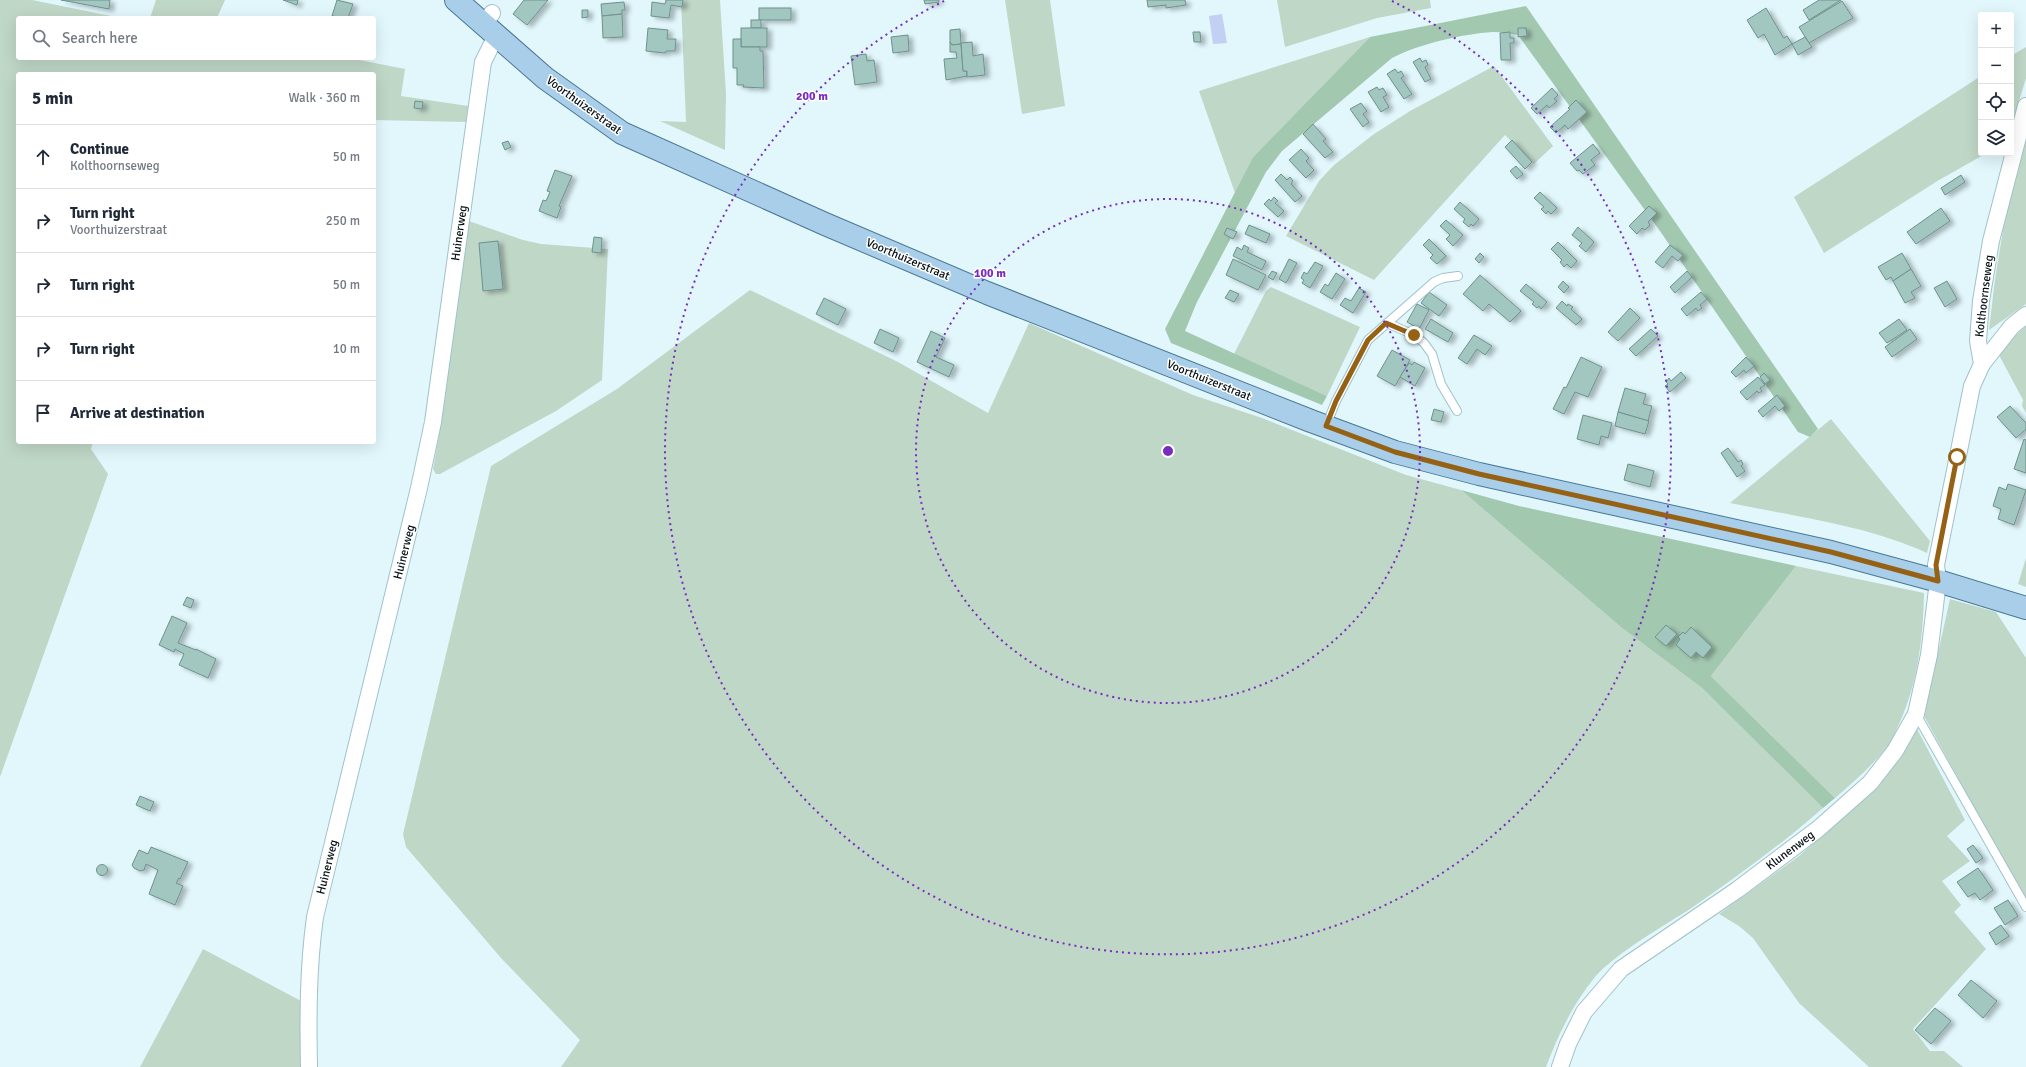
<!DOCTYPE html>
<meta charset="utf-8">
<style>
:root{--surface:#fff;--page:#f2f2f3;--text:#1f2937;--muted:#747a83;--line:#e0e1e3}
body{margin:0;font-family:Signika,sans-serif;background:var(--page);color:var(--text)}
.controls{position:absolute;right:12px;top:12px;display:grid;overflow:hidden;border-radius:4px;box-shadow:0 4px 16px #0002}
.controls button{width:36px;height:36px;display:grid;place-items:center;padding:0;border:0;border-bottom:1px solid var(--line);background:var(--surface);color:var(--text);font:20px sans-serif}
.stop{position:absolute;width:12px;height:12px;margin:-9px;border:3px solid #956215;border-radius:50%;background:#fff}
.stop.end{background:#956215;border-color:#fff;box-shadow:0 1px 4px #0008}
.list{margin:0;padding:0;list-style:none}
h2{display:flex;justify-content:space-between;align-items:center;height:52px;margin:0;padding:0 16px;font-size:17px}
h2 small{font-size:13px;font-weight:400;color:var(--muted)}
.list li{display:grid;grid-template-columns:26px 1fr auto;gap:12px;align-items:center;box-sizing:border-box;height:64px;padding:0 16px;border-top:1px solid var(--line)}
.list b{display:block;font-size:15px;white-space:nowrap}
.list p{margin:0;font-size:13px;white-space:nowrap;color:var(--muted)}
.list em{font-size:13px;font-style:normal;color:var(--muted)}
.icon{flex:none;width:22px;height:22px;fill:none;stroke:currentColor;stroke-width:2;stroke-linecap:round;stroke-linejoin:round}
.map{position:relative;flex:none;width:2026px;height:1067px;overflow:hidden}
.search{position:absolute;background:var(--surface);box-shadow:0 4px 16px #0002;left:16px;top:16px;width:360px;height:44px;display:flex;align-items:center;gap:10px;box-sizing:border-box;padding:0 14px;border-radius:4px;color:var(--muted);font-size:15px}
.panel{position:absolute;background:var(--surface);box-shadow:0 4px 16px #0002;left:16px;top:72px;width:360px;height:372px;border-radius:4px}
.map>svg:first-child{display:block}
</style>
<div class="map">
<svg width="2026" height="1067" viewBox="0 0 2026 1067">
<defs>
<filter id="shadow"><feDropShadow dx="4.5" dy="2.5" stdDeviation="2" flood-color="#0004"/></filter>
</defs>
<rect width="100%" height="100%" fill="#e1f7fc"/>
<g fill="#bfd7c7">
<path d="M0,0H32L121,18H18V58H349L405,69L401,96L468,106L466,122L374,120V74H18V442H93L91,449L108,474L0,777Z"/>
<path d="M156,0H225L217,18H150Z"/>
<path d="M681,0H720L726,94L725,150L660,121L686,122Z"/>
<path d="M1005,0H1050L1065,106L1022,114Z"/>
<path d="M1277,0H1430L1431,8L1377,18L1285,47Z"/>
<path d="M1370,37L1253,157L1235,193L1199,91Z"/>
<path d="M2026,47V78L2011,128V56Z"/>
<path d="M1494,66L1553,146L1534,164L1505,135L1374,280L1286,236L1319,181L1334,165L1374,134L1410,111Z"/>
<path d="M1981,76V153H1987L1939,180L1824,253L1794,197Z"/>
<path d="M2026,135V304L1989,330L1995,279L2007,206Z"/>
<path d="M469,221L523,240L541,244L608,249L602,380L556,411L440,474H436L433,469L438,441Z"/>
<path d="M1271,287L1360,327L1327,396L1234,354L1266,291Z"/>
<path d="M750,290L898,362L988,413L1029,323L1193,395L1262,418L1406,475L1461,490L1622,628L1702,688L1823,808C1782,844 1738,876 1693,907C1664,926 1617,952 1595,977C1573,1004 1558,1035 1546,1067H561L580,1040L501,958L406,847L403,834L491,466L617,389Z"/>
<path d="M2026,326V413L2022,406L2023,400L1999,355L2007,343Z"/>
<path d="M1831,419L1930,541L1927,553C1865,525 1797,517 1730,503Z"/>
<path d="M2026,558V587L2018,584Z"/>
<path d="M1796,566L1924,593C1923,638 1918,681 1900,722C1897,728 1894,736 1891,742C1875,763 1855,781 1835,798L1711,676Z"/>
<path d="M1950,599L1996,612L2026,658V902L1924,716Z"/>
<path d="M1917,729L1965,820L1947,836L1970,861L1942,881L1961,905L1954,912L1986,949L1913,1029L1930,1051H1944L1963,1067H1869L1799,1003L1753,938L1739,926L1719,914L1799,856L1875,790L1908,745Z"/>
<path d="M203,949L301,1001L300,1020L303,1067H140Z"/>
</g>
<g fill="#a3c8b0">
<path d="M1526,6L1818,429L1810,437L1798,432L1660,231L1518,35C1510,34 1501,32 1493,32C1462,34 1419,44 1392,58L1282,151L1266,172L1197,302L1185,331L1327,396L1322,405L1171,343L1165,329L1253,157L1370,37Z"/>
<path d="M1461,490L1519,506L1796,566L1711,676L1835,798L1823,808L1702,688L1622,628Z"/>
</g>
<path fill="#c2d0f4" d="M1222,14L1227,43L1213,44L1209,16Z"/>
<g fill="#a2c7c0" stroke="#6e918b" filter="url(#shadow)">
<path d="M61,0H110L109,9Z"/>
<path d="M283,0H298L297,5Z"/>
<path d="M337,0L353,4L348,18L332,16Z"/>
<path d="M524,0H548L527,25L513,14Z"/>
<path d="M666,0H683L682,7L671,5L669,18L651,16L652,2L665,4Z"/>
<path d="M924,0H939V2L925,4Z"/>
<path d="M1147,0H1185L1186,5L1166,8V5L1148,7Z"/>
<path d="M1819,0H1841L1809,20L1803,10Z"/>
<path d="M1842,1L1853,18L1809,43L1799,27Z"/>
<path d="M624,2L625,10H622V14L602,16L601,4Z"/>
<rect x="759" y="8" width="32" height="12"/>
<path d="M1766,8L1783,37L1784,38L1787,36L1792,44L1775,55L1764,34L1758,38L1747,20Z"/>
<path d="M582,10H588V17L582,18Z"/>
<path d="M622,14L623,37L603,38L602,16Z"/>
<rect x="751" y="20" width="10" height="8"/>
<path d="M648,28L668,30L667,39H676L675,51H666L665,53L646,51Z"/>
<rect x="741" y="28" width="26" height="19"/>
<path d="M1518,28H1526L1527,36L1518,37Z"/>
<path d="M960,29L961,44L952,45L950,42V30Z"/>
<path d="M1193,32H1200L1201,42H1194Z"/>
<path d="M1510,32V38H1514V43H1510L1511,60H1501L1500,33Z"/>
<path d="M908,35L909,51L893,53L891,37Z"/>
<path d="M1805,37L1812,47L1798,55L1792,44Z"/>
<path d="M733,39H741V47H760V51H763L764,88L743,87L744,85H737V68H733Z"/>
<path d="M950,42L952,45L961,44L963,71H967V76L946,80L944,59L957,58L956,52H950Z"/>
<path d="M972,42L973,56L983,54L985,75L967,77V71H963L961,43Z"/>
<path d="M866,54L867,61L874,60L877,82L855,85L851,56Z"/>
<path d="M1420,58L1422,62L1426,60L1428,65L1425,67L1431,79L1425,82L1413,62Z"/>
<path d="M1395,69L1398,73L1401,71L1404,76L1401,78L1412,94L1404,99L1387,74Z"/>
<path d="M1377,87L1379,90L1383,88L1387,95L1383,97L1389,107L1381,112L1368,92Z"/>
<path d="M1552,88L1558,95L1554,99L1557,101L1549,108L1547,105L1537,114L1531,108Z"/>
<path d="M1576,100L1587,112L1568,129L1565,125L1556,133L1550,127L1570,109L1568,108Z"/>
<path d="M415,101L423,102L422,109L414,108Z"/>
<path d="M1361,103L1367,111L1363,114L1369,122L1363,127L1350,109Z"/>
<path d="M1313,124L1326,139L1323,141L1333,152L1325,158L1303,134Z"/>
<path d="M1512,140L1532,162L1525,169L1505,147Z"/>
<path d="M508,141L511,147L505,150L502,143Z"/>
<path d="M1593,144L1600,153L1591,160L1595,165L1583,174L1579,170L1577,171L1570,163Z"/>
<path d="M1301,149L1309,158L1306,161L1314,170L1306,178L1289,160Z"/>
<path d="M1516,166L1523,174L1517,179L1510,171Z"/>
<path d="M555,170L572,176L559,206L561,207L557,218L539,211L543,200L546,201L550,192L547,191Z"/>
<path d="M1281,174L1287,180L1290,177L1293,181L1291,184L1302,196L1295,202L1275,180Z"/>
<path d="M1961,175L1965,182L1945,195L1941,188Z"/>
<path d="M1540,192L1557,208L1551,214L1548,211L1546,214L1541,209L1544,207L1534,198Z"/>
<path d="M1274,197L1278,201L1275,203L1284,211L1278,217L1264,204L1269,199L1271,201Z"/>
<path d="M1460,202L1479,219L1473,226L1471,224L1469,227L1463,222L1465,219L1454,209Z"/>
<path d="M1649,206L1657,213L1648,222L1650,225L1645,230L1642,228L1637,234L1629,226Z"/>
<path d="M1941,208L1950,221L1916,244L1907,232Z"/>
<path d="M1446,220L1463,235L1453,246L1446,239L1450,235L1440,226Z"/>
<path d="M1249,225L1270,234L1266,243L1245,234Z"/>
<path d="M1578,227L1594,242L1586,252L1579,246L1582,243L1572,235Z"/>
<path d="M1227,228L1237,232L1233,239L1224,234Z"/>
<path d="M594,237L602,238L601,253L592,252Z"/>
<path d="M1429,239L1446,256L1437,264L1430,258L1433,255L1423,245Z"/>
<path d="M498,241L503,289L483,291L479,243Z"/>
<path d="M1558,242L1577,261L1571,268L1567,264L1564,267L1560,262L1562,260L1551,249Z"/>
<path d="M1244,245L1249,248L1247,252L1266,261L1262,270L1233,256L1237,247L1242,250Z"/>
<path d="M1670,245L1683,255L1678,261L1672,256L1663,268L1655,262Z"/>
<path d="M1480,253L1484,257L1479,263L1475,259Z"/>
<path d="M1902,253L1911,269L1893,281L1891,277L1886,280L1878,267Z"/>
<path d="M1233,259L1266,275L1258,290L1226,275Z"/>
<path d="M1289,259L1297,263L1286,283L1279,279Z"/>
<path d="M1315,262L1323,266L1310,288L1302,283L1304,280L1301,278L1304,272L1307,274Z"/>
<path d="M1911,269L1921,286L1911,292L1915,298L1905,303L1893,281Z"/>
<path d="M1272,271L1277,273L1273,280L1268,277Z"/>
<path d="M1687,271L1692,277L1675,293L1670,287Z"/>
<path d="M1336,273L1345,279L1332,299L1320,292L1325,284L1328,286Z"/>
<path d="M1480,275L1521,311L1510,322L1489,304L1483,311L1463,294Z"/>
<path d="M1563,281L1569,287L1564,293L1558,287Z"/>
<path d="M1947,281L1957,299L1945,307L1934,288Z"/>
<path d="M1526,284L1547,302L1541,309L1539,306L1537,308L1532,304L1534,302L1520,291Z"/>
<path d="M1359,288L1366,292L1353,313L1340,305L1345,298L1351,301Z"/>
<path d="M1230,290L1239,294L1234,302L1225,298Z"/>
<path d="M1429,292L1447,305L1439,316L1421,303Z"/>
<path d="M1701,292L1707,299L1700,305L1702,308L1698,311L1696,308L1687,316L1681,309Z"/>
<path d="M824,298L846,309L838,325L816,314Z"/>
<path d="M1562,301L1567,306L1568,304L1573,307L1571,309L1582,319L1576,325L1556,308Z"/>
<path d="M1417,304L1429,310L1419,329L1407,322Z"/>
<path d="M1630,308L1640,318L1618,341L1608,332Z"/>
<path d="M1431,319L1453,333L1448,342L1425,329Z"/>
<path d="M1899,319L1907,330L1887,343L1879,333Z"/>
<path d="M880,329L899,338L893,352L874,343Z"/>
<path d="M1651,329L1658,336L1636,356L1629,349Z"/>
<path d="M1910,329L1917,339L1892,357L1885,347Z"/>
<path d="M931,331L945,338L936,357L954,365L949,377L917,362Z"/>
<path d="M1474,335L1492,346L1485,355L1477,349L1467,364L1458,358Z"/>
<path d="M1392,350L1410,360L1395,386L1377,376Z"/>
<path d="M1581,357L1602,367L1588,397L1575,392L1564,414L1553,409L1564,387L1566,388Z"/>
<path d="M1746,357L1754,366L1746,373L1744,370L1736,377L1731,372Z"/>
<path d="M1414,362L1425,368L1415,386L1400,377L1409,363L1412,365Z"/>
<path d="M1681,372L1686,378L1670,392L1665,386L1668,384L1666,382L1669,378L1671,381Z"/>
<path d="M1764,373L1770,380L1765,384L1760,377Z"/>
<path d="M1758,377L1765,385L1760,388L1762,391L1759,393L1757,391L1747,400L1740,392Z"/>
<path d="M1625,388L1646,394L1643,404L1652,406L1648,421L1618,412Z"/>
<path d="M1777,395L1785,406L1779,411L1775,406L1763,417L1758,411Z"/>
<path d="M2010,406L2026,423V429L2016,438L1997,417Z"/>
<path d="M1434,409L1444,412L1441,422L1431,420Z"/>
<path d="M1618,412L1649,421L1645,434L1615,426Z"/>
<path d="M1583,415L1612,423L1608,438L1601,436L1599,445L1577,439Z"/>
<path d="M2024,439L2026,440V473L2014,469Z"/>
<path d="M1728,448L1738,462L1741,460L1743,464L1741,466L1745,471L1737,477L1721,453Z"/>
<path d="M1628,464L1654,471L1650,487L1624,480Z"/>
<path d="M2008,484L2026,490L2014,525L1998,519L2001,509L1993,506L1999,487L2006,490Z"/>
<path d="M187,597L194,600L191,608L183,605Z"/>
<path d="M172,616L187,623L178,643L196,650V649L216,659L208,678L179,665L184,654L175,649L174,652L159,645Z"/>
<path d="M1666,625L1677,634L1666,646L1655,637Z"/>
<path d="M1691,627L1712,647L1703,658L1696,652L1691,658L1676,645L1680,639L1678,637L1683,632L1685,634Z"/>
<path d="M140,796L154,802L150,811L136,805Z"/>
<path d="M1973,845L1983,858L1976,863L1967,849Z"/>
<path d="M151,847L188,862L180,879L179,878L176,883L183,886L175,905L149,894L158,870L146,864L144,870L140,871L134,868L132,865L139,850L148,854Z"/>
<circle cx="102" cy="870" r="5.5"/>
<path d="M1978,868L1993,890L1980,900L1975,893L1968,897L1957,882Z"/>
<path d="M2008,900L2018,916L2005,925L1994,908Z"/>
<path d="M2001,925L2009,936L1996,945L1989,933Z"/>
<path d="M1971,980L1997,1001L1983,1018L1958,995Z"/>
<path d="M1935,1008L1951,1021L1931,1044L1915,1030Z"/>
</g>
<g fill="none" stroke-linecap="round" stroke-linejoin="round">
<g stroke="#9fc2ca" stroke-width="10">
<g id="lane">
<path d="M1387,323L1414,335L1424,343L1432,354L1441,384L1457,411"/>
<path d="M1326,426L1336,401L1368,340L1434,282L1443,278L1458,276"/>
<path d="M1916,714L2026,907"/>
</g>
</g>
<g stroke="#9fc2ca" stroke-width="18">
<g id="street">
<path d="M484,25L492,13"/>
<path d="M1982,364L2012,326L2026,315"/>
<path d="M309,1067C308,1016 308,968 315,917L419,488L433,422L483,62L496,36"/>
<path d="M1560,1067L1568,1044L1584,1012L1621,969L1737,890L1818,829L1870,783L1895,751L1916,714L1929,655L1938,581L1936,565L1972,386L1982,364L1978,341L1981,301L1991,241L2026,106"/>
</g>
</g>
<g stroke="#4a7794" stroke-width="24">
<path id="primary" d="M456,0L545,78L622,133L825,224L987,293L1311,421L1395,452L1479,474L1831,552L1938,581L2026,608"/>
</g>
<use href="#lane" stroke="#fff" stroke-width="8"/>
<use href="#street" stroke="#fff" stroke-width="16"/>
<use href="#primary" stroke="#a9cee9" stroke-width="22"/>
</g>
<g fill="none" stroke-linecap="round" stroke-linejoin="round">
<path stroke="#956215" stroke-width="5" d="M1414,335L1386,323L1368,340L1336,401L1326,426L1395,452L1479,474L1831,552L1938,581L1936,565L1957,457"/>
</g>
<g fill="none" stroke="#7b2cbf" stroke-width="2" stroke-dasharray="2 4">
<circle cx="1168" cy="451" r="252"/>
<path d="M1392 1A503 503 0 1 1 944 1"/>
</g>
<g text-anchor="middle" stroke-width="3" stroke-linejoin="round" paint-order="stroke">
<g font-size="12" fill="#041013" stroke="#fff">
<text transform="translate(584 105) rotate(36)" y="4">Voorthuizerstraat</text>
<text transform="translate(459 233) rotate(-82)" y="4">Huinerweg</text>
<text transform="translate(908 259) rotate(23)" y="4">Voorthuizerstraat</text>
<text transform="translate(1984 296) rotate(-83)" y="4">Kolthoornseweg</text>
<text transform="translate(1209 380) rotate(22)" y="4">Voorthuizerstraat</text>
<text transform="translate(404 552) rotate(-76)" y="4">Huinerweg</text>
<text transform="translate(1790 850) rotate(-37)" y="4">Klunenweg</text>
<text transform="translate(327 867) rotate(-76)" y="4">Huinerweg</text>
</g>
</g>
<circle cx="1168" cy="451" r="6" fill="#7b2cbf" stroke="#fff" stroke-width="2"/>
<g font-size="12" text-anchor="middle" font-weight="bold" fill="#7b2cbf" stroke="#fff" stroke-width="3" stroke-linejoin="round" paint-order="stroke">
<text x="812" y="100">200 m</text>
<text x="990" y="277">100 m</text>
</g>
</svg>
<div class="controls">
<button>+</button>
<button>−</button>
<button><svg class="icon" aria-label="locate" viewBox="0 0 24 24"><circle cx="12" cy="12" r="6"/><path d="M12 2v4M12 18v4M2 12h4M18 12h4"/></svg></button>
<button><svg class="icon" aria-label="layers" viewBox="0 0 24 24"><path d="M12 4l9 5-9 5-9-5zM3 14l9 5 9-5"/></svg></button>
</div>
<div class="stop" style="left:1957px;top:457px"></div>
<div class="stop end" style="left:1414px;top:335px"></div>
<div class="search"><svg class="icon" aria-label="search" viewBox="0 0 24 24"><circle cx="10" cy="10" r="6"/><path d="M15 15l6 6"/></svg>Search here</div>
<section class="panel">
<h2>5 min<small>Walk · 360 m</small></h2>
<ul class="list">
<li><svg class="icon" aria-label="ahead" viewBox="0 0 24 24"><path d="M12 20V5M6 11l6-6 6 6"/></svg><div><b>Continue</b><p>Kolthoornseweg</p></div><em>50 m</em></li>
<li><svg class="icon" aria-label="right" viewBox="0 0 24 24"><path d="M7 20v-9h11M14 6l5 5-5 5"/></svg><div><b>Turn right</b><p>Voorthuizerstraat</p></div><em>250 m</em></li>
<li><svg class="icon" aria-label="right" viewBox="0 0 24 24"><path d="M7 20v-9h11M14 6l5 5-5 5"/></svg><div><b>Turn right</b></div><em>50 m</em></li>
<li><svg class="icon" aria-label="right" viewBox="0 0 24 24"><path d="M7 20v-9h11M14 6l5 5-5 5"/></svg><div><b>Turn right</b></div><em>10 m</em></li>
<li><svg class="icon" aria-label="arrive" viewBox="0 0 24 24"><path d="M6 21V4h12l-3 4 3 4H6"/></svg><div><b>Arrive at destination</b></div></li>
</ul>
</section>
</div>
